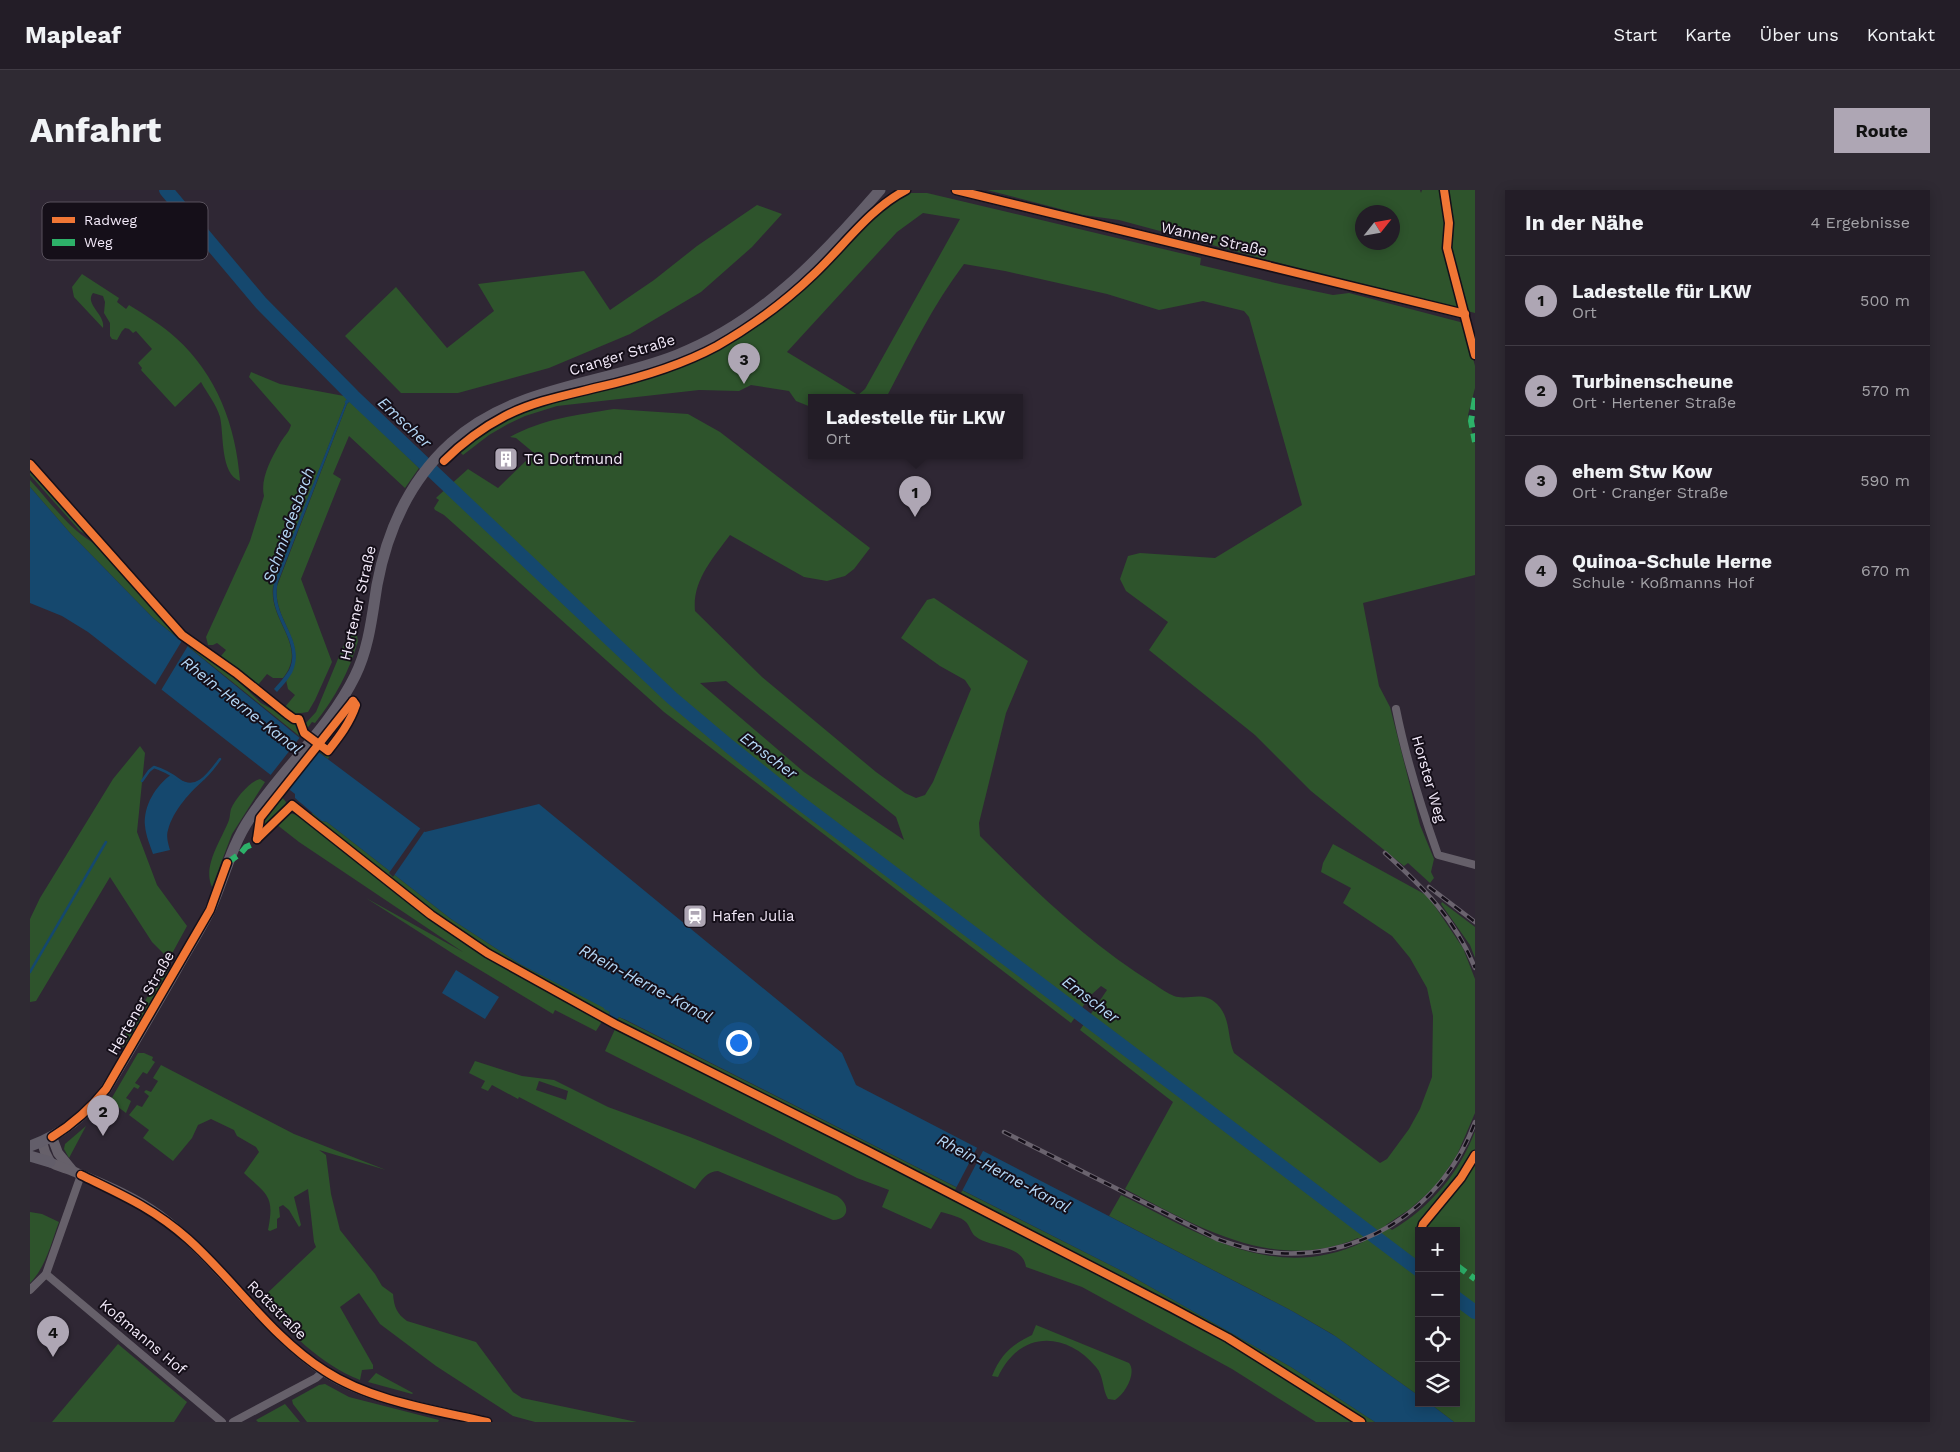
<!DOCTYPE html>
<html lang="de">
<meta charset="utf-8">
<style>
:root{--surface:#231d27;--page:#2f2a33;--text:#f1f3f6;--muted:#a3a2a7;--line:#403b44;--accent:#aea6b4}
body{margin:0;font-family:"Work Sans",sans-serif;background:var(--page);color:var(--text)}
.controls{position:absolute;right:15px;bottom:15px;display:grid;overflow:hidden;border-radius:0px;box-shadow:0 2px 12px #0003}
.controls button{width:45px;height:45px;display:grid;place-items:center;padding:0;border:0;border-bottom:1px solid var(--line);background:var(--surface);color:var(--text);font:25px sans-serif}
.compass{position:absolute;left:1325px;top:15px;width:45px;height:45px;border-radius:50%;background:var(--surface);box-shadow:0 2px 12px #0003;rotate:59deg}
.you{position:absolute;left:708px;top:852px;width:18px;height:18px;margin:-12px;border:4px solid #fff;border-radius:50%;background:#1a73e8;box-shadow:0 0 0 8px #1a73e833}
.badge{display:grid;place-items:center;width:32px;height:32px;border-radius:50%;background:var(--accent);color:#111;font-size:16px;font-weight:700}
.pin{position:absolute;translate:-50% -41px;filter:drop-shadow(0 1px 2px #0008)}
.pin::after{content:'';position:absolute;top:26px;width:18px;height:15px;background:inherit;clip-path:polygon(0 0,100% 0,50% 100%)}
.popup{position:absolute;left:778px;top:204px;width:215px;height:65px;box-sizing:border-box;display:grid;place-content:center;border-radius:0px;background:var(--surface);filter:drop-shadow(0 1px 4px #0005);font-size:16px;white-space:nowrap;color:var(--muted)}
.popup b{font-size:19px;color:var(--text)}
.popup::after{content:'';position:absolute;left:50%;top:100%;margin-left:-10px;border:10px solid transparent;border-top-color:var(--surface)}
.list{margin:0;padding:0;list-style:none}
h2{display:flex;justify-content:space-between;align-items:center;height:65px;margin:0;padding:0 20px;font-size:21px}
h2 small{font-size:16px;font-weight:400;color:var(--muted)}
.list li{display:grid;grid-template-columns:32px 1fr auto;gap:15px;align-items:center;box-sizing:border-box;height:90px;padding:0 20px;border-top:1px solid var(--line)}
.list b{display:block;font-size:19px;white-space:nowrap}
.list p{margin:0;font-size:16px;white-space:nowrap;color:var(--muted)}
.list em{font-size:16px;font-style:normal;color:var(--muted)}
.icon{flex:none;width:28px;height:28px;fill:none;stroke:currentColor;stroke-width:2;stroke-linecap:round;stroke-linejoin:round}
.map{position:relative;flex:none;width:1445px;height:1232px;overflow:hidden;border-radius:0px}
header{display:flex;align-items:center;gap:30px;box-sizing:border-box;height:70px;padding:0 25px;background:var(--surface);border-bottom:1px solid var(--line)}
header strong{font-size:24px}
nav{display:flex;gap:28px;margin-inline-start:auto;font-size:18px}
.intro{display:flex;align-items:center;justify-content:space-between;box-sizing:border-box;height:120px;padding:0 30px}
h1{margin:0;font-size:35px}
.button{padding:12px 22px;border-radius:0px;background:var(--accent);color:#111;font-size:18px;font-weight:700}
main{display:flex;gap:30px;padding:0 30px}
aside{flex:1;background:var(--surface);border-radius:0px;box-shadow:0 2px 12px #0003}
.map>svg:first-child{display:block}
</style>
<header>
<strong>Mapleaf</strong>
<nav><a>Start</a><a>Karte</a><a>Über uns</a><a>Kontakt</a></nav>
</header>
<div class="intro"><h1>Anfahrt</h1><a class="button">Route</a></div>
<main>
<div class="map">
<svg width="1445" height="1232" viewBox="0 0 1445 1232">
<rect width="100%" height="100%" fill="#2f2734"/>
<g fill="#2e542c" fill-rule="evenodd">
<path d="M957,0H1390L1391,3L1392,0H1445V123L1271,79L1089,30L1053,25ZM1332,22H1362V52H1332Z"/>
<path d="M877,3H897L1171,68L1170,75L1250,94L1303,105L1319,103L1434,133L1445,176V198L1438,225L1445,254V385L1333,413L1349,496L1360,517L1390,635L1404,669L1401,682L1404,688L1400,693L1378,673L1374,676L1281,601L1225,545L1119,460L1138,432L1096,401L1090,389L1098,366L1110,363L1185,368L1272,315L1219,127L1214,121L1173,111L1129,120L1077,104L975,81L934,74C903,115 880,162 856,208H781V217L766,211L759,201L721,195L709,201L669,200L527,216L495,226L478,234L459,245L433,265L428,260C443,248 458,236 475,228C532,200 598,197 657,174C668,169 680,162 690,156C730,134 764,108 796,76C821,50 844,20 877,3ZM893,23L930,29L835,199L828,205L757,162L867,42Z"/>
<path d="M727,15L752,24L722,57L671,102L600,144L519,178L428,203H371L315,146L366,97L417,158L464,121L448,94L554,81L580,120L624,90L667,56Z"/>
<path d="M52,84L89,108L87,112L96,119L99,115C115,125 132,135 146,148C187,185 206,236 210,291C190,284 194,244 190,227C186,214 177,203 171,192L145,217L111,180L112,178L108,173L122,159L106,141L103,143L99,139L95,138L92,141L87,150L82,149L80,146V133L74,123L75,112L73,106L63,103C54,114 76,125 73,138L44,107L42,97Z"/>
<path d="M221,182L250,194L314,206L317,209L243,397C239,432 279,456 253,488H243L237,484L228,495L191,466L196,460L187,453L183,455H178L176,447L220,351L234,306C230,289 241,269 249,255C253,247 259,243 261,235L219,187Z"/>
<path d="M320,211L389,278L375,298L319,246L303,284L311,289L271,389L302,472L285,510L278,522L264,524L255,517L265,505L258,499L256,490C283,455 242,432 247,396L317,214Z"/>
<path d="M584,219L658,224L690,242L840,358L824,379L815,386L797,391L774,387L700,345C683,368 662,391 665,421L732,487L846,582L875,603L886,608L895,605L903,592L941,499L935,490L910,476L871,448L897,410L904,408L998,471L976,523L949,633L950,646C1004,700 1059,754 1124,794C1130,798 1137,803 1144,806C1158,811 1173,800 1187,814C1201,828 1197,847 1204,863L1350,973L1357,969L1379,939L1390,919L1402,887L1403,826L1397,798L1380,768L1362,746L1313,713L1321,698L1291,682L1293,673L1303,654L1398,706L1433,758L1445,789V923L1427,965L1407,995L1380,1019L1356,1035L1362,1040C1400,1018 1430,982 1445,941V1232H1424L1399,1213H1426V1041H1389V1206L1302,1144L1262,1121L1079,1026L1091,1005C1169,1043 1245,1094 1333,1052L1328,1048C1245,1084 1167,1036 1095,999L1143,912L1050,840L1077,800L1071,796L1061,805L1041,833L634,522L414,325L405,320L404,318L409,310L406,308L408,306L438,279L468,298L504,263L486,248L480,247C512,229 547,225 584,219ZM696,491L866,627L874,650L774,582L670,493Z"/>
<path d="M0,279L53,339L59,346L50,341L0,285Z"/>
<path d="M0,290C21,313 41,342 69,356L142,437L146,445L200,483L231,513L258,528L268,536L273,544L300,565L298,569L123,428L41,344L0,297Z"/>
<path d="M324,444L327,446L328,451C319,482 305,508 285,533L282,532L276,540L275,534L286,522L317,447L319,445Z"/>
<path d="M110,556L115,563L107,642L127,695L157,736L139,769L122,752L80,687L6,811L0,812V729L10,708L83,589Z"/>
<path d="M230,589L235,592L202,644L182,697C172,676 192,649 199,630C200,627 200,622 201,619C205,609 220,591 230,589Z"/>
<path d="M250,605L256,612L255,618L231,642V634L233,628Z"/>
<path d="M259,623L272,626L416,739L493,787L573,830L566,841L525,820L523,824L425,765L336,708L433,762L269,652L246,634Z"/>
<path d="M283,623L292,631L297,632L421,729L490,774L575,818L580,822L578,827L491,779L431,742L402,722L279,625Z"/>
<path d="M1412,712L1445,737V768L1440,755L1411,714Z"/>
<path d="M136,775L138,777L139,781L98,855L87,859Z"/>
<path d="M589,827L1096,1083L1261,1177L1345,1232H1336L1236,1168L1142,1115L991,1035L586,831Z"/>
<path d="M586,837L930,1010L1137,1118L1252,1184L1326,1232H1286L1202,1179L1052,1097L996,1077C993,1054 959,1058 945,1046C941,1043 940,1036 936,1032C931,1027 919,1024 911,1022L901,1039L852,1017L859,1000L827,988L575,861Z"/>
<path d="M108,863H114L123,867L122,870L125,872L117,884L113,882L105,893L110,896L108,899L104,897L96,908L101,911L96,923L80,911Z"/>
<path d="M445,871L492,886L524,890L578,917L660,947L807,1006C820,1014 820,1029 803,1030L688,981C677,981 671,991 665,999L489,907L488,909L462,895L458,901L451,898L455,891L439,883ZM509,891L538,901L536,910L506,900Z"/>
<path d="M131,875L264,944L356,980L289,960L296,965L301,1004L310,1040L345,1084L352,1096L363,1104C364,1117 367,1124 377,1131L446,1152L483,1202L492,1208L607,1232H505L483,1226L406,1176L350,1134L329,1103L310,1117L343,1175V1179L332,1180L330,1190C289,1174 259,1141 230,1110L286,1057L284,1052L278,999L264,1007L271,1035L269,1037L259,1020L253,1015L249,1017L250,1027L247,1029V1038L240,1041L238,1040C245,1005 237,1005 214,983L229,962L226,957L207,946L204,940L181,929L168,935L162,948L143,971L113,948L119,940L99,925L107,915L112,917L119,906L114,902L116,900L121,902L128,891L123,888Z"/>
<path d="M56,936L39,968L34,959L35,954Z"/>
<path d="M0,1022L12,1024L29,1032C21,1053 16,1077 0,1093Z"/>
<path d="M1006,1135L1099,1173C1107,1183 1095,1204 1085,1210L1078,1209C1072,1199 1074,1186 1066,1177C1035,1140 989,1141 968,1187L962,1186C971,1164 981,1155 1002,1145Z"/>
<path d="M88,1154L157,1212L144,1232H22Z"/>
<path d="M346,1183L383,1203L382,1204L338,1192Z"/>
<path d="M295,1194L319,1207L409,1230L408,1232H277L263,1214L262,1210L289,1195Z"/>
<path d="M255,1214L270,1232H228L226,1230Z"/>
</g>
<g fill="#15486e">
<path d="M317,209L320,211L317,214L248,392C239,428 278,449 262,483C258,490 252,496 247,502L244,499C249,493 255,487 259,480C273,450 237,428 244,393Z"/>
<path d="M0,297L41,344L123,428L271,549L395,642L509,614L812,863L826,895L1262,1121L1305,1146L1389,1206V1213H1399L1424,1232H1345L1261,1177L1096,1083L596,830L589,827L586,831L578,827L580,822L574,819V818L490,774L421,729L297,632L292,631L265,608V604L58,442L32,426L0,413Z"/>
<path d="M142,584C154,594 162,597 176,588C161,601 143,620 138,640C136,646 138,653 140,660L123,664C120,655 116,646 115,636C113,616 126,595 142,584Z"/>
<path d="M426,780L469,807L455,829L412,803Z"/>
</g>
<g fill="#2f2734">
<path d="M153,449L159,454L130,502L124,497Z"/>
<path d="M271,546L288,558L255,599L239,587Z"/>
<path d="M392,636L396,639L363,687L359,683Z"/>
<path d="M948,956L954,959L931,1003L925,1000Z"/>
</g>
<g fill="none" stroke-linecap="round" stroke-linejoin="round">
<g stroke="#15486e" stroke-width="2.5">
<path d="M316,212L323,206"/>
<path d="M112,591L119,581L124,577C134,580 141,584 149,590C167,603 180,582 190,569"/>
<path d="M0,782L76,652"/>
</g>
<g stroke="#15486e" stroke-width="14">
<path d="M136,0L231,113L323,206L642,508L699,556L765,609L1389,1080"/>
<path d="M1426,1108L1445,1122"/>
</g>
<g stroke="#66606a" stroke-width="8">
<path d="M1366,519C1376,569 1391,617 1408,665L1445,675"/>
<path d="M16,1084L192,1232"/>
<path d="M0,1100L16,1084L51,985"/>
<path d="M203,1232L286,1188L294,1181"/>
</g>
<g stroke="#66606a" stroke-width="10">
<path d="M926,0L1435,124"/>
<path d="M22,947L28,963L42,980"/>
<path d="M12,952L15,962L20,972C28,977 37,978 45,982C73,994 105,1007 129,1025C190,1070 233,1142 295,1182C342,1212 403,1219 457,1232"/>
</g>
<g stroke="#635e6a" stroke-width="11">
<path d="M0,956C32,945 55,925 76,899C100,860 123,820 146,780C157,760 170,740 180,720C194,689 201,656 220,628C252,579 299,539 325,486C339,458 342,426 347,395C357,341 379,291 421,253C484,196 571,195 647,165C731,132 792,67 850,0"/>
<path d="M0,966L20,972"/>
</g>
<g stroke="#6a636e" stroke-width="4.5">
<g id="rail">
<path d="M1355,663C1394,698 1425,729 1445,778"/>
<path d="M1399,697L1445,732"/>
<path d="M974,942L1187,1049C1202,1054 1216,1059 1231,1061C1325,1076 1413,1020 1445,932"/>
</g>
</g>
<use href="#rail" stroke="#150f19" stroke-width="2.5" stroke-dasharray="8" stroke-linecap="butt"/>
<g stroke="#2db169" stroke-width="6" stroke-dasharray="12 6" stroke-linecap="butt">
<path d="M1445,208L1441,231L1445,252"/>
<path d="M197,673L211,663L216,657L223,654L228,646"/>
<path d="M1426,1075L1445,1089"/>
</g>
<g stroke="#150f19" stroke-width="11">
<g id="cycleway">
<path d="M926,0L1435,124"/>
<path d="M1414,0L1419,33L1417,58L1445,165"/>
<path d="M414,271C432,253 452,238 475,226C504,211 537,205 569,197C609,188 650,176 687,156C722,136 755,112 784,84C814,56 839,19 876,0"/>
<path d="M0,274L152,445L206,483L257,524L264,529H269L274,543L298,561C309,547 320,533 326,515L323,511"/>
<path d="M227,649L262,615L401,725L457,763L585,834L836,960L1142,1118L1198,1148L1331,1232"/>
<path d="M227,649L230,628L323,511"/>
<path d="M22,947C43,934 60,919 76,899L180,720L197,673"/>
<path d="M51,985C92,1005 123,1018 158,1049C205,1091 241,1147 295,1181C341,1211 404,1220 457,1232"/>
<path d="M1391,1041L1393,1034L1431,988L1445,965"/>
</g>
</g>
<use href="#cycleway" stroke="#f07635" stroke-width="8"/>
</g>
<defs>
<g id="building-square" transform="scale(1.25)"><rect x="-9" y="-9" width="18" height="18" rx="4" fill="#aea6b4" stroke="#150f19"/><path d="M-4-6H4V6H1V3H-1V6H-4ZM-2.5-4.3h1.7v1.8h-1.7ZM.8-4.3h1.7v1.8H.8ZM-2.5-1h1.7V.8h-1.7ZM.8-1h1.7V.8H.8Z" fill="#fff"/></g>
<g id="station-square" transform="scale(1.25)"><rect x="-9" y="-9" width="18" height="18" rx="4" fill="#aea6b4" stroke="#150f19"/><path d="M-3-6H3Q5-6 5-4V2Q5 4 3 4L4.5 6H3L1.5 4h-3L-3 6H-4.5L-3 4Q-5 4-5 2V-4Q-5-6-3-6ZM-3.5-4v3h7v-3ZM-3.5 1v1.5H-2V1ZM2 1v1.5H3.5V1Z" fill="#fff"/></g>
</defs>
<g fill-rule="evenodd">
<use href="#building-square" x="476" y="269"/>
<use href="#station-square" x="665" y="726"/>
</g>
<g text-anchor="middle" stroke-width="4" stroke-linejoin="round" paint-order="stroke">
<g font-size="15" fill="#f3eaf9" stroke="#150f19">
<text transform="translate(1184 49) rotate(13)" y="5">Wanner Straße</text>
<text transform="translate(592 165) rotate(-17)" y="5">Cranger Straße</text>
<text transform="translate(328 413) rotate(-77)" y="5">Hertener Straße</text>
<text transform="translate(1399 589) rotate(74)" y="5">Horster Weg</text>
<text transform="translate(111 813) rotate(-60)" y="5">Hertener Straße</text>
<text transform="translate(247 1120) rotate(45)" y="5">Rottstraße</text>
<text transform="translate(113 1147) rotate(40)" y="5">Koßmanns Hof</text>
</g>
<g font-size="15" fill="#f3eaf9" stroke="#150f19" text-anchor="start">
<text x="494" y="274">TG Dortmund</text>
<text x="682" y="731">Hafen Julia</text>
</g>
<g font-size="16" font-style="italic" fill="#b4d7f6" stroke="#150f19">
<text transform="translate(375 232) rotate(43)" y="6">Emscher</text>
<text transform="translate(258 335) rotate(-70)" y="6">Schmiedesbach</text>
<text transform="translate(212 515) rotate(38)" y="6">Rhein-Herne-Kanal</text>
<text transform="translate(739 565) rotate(37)" y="6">Emscher</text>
<text transform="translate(616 793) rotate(28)" y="6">Rhein-Herne-Kanal</text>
<text transform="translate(1061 809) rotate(37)" y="6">Emscher</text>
<text transform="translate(974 983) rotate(28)" y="6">Rhein-Herne-Kanal</text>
</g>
</g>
<rect x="12" y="12" width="166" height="58" rx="8" fill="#150f19" stroke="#58515c" stroke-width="1"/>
<rect x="22" y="27" width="23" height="6" fill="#f07635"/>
<rect x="22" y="49" width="23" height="7" fill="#2db169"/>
<g font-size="14" fill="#f3eaf9">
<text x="54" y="35">Radweg</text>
<text x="54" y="57">Weg</text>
</g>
</svg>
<div class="controls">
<button>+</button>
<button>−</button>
<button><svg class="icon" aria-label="locate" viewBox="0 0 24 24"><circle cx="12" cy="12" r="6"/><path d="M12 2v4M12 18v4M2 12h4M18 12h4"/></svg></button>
<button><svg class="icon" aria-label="layers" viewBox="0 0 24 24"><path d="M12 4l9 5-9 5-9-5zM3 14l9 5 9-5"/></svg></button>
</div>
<svg class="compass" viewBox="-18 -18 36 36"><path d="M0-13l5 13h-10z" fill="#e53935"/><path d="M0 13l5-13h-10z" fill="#a3a2a7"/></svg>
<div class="you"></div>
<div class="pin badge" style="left:885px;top:327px">1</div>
<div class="popup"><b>Ladestelle für LKW</b>Ort</div>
<div class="pin badge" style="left:73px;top:946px">2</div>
<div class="pin badge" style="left:714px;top:194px">3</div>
<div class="pin badge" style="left:23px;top:1167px">4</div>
</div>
<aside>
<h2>In der Nähe<small>4 Ergebnisse</small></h2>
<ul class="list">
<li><span class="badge">1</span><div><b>Ladestelle für LKW</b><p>Ort</p></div><em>500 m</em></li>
<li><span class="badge">2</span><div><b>Turbinenscheune</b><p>Ort · Hertener Straße</p></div><em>570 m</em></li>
<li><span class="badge">3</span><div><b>ehem Stw Kow</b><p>Ort · Cranger Straße</p></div><em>590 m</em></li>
<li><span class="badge">4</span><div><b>Quinoa-Schule Herne</b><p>Schule · Koßmanns Hof</p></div><em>670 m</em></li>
</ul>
</aside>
</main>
